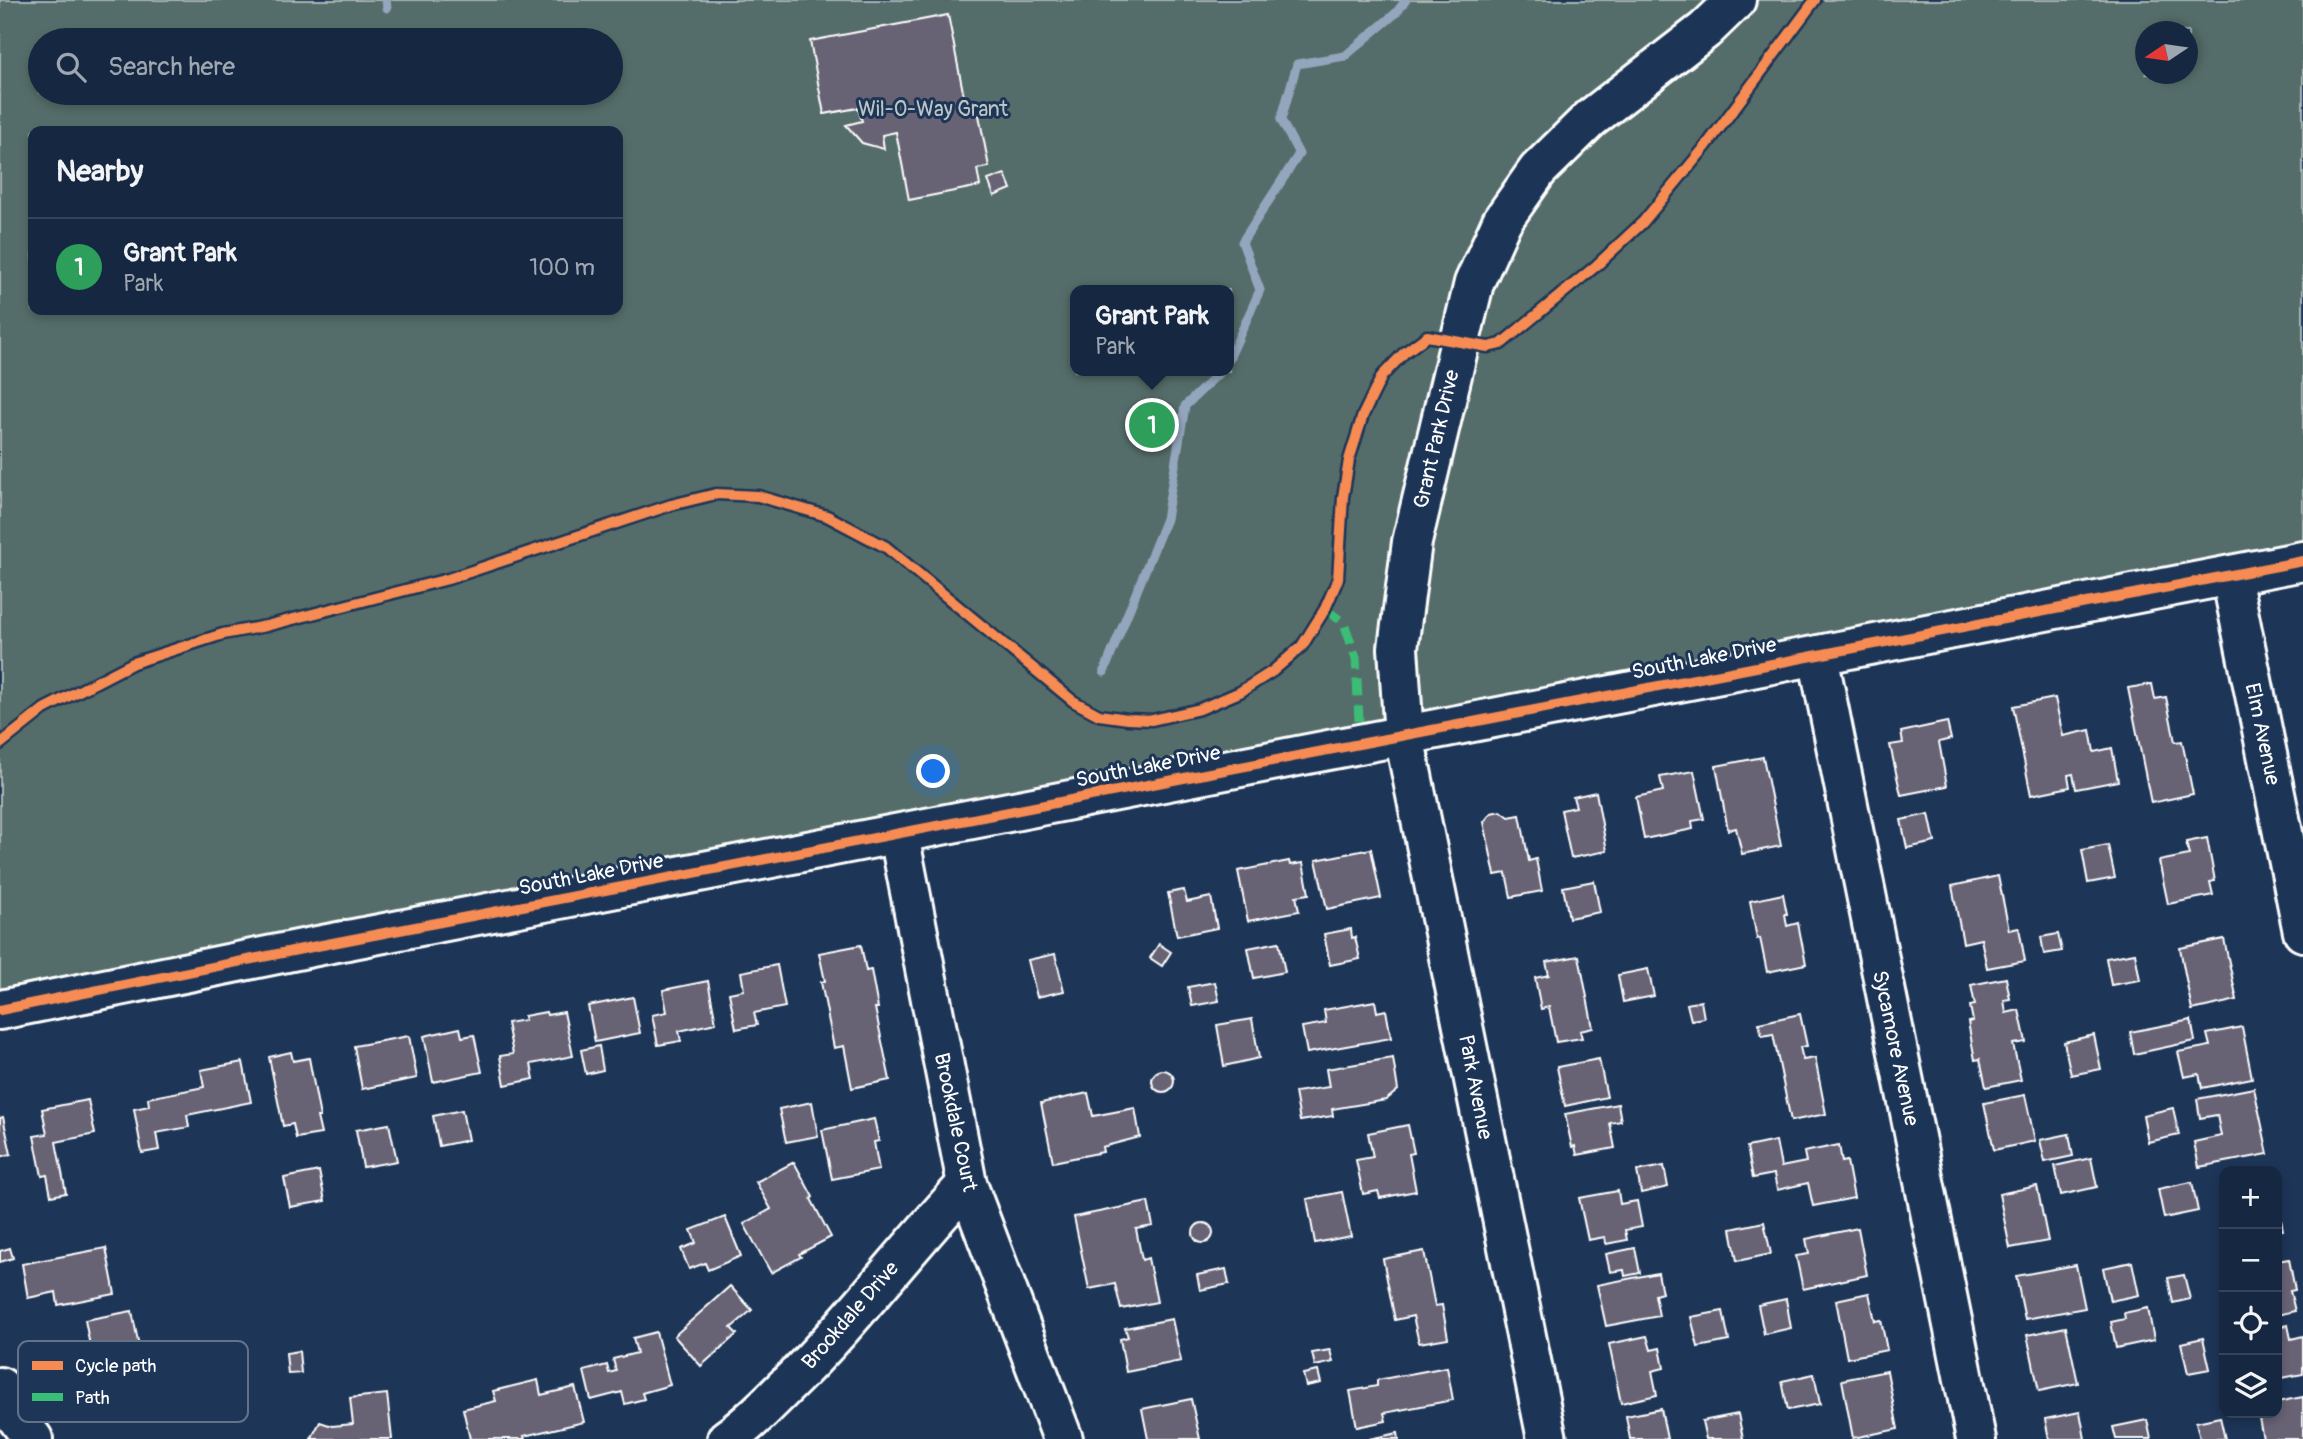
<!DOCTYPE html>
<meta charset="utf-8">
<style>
:root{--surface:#162841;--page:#23344c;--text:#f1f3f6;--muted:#9ea6b1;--line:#35445a;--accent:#8bbbb9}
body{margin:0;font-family:Pangolin,sans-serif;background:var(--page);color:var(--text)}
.controls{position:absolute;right:21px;bottom:21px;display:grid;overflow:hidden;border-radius:14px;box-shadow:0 4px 10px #0003}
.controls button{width:63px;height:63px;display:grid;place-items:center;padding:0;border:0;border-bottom:2px solid var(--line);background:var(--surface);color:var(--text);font:35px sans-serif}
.compass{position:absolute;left:2135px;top:21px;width:63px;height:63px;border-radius:50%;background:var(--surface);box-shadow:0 4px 10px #0003;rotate:257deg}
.you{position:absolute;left:934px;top:772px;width:24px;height:24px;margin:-18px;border:5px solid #fff;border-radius:50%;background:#1a73e8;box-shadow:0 0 0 10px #1a73e833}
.badge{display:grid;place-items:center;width:46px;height:46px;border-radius:50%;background:var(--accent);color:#fff;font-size:23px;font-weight:700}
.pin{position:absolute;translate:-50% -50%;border:4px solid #fff;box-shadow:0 2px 7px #0006}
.popup{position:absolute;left:1070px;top:285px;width:164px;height:91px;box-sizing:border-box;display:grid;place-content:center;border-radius:14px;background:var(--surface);filter:drop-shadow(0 2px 5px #0005);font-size:23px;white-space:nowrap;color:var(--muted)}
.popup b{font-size:26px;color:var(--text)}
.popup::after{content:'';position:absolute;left:50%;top:100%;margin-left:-14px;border:14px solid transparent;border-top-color:var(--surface)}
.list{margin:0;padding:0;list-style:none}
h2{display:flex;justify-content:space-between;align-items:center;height:91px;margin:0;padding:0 28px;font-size:30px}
h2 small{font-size:23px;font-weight:400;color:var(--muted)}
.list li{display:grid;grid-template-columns:46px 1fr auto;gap:21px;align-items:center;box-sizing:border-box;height:98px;padding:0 28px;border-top:2px solid var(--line)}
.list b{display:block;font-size:26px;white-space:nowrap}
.list p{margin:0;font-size:23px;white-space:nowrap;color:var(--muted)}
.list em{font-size:23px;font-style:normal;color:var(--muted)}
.icon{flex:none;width:38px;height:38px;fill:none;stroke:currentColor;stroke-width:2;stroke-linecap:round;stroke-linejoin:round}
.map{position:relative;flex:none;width:2303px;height:1439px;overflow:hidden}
.search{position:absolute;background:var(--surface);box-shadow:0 4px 10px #0003;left:28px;top:28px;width:595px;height:77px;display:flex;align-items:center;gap:18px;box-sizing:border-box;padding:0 24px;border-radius:38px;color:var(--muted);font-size:26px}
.panel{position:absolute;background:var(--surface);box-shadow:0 4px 10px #0003;left:28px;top:126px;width:595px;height:189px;border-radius:14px}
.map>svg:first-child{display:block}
</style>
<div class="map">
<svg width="2303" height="1439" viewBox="0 0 2303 1439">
<rect width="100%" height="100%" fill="#1d3557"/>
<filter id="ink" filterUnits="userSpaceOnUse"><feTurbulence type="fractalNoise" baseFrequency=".0143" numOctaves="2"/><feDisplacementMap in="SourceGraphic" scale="14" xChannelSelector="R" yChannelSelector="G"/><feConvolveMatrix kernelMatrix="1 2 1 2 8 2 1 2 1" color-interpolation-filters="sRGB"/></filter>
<g filter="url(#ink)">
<path fill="#546d6a" stroke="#aab6b4" stroke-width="2" fill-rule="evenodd" d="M0,0H2303V541L0,989ZM2146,32H2188V74H2146ZM40,40H611V93H40ZM33,131H618V310H33ZM1075,290H1229V371H1075Z"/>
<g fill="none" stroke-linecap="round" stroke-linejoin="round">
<g stroke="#94a6bd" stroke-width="9">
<path d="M386,0L387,8"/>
<path d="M1229,359L1260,290L1242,242L1299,154L1281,120L1297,64L1345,56L1396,13L1406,0"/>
<path d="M1104,672L1166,519L1185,406L1221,371"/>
</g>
</g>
<g fill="#676274" stroke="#fff" stroke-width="2">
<path d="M948,15L967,112L978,110L989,167L977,169L980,186L909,200L896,132L882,135L884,149L862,143L846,125L862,121L858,108L824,114L810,41Z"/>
<path d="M1005,174L1011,189L994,196L988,180Z"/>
<path d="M2152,684L2155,699L2166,697L2175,742L2182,741L2193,794L2151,803L2128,688Z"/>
<path d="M2055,698L2063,736L2090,730L2094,752L2112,748L2118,781L2076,789L2073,774L2068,775L2070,787L2031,795L2013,706Z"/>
<path d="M1947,722L1951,739L1939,742L1947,786L1901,795L1890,745L1903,743L1901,732Z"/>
<path d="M1763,757L1781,846L1742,854L1736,828L1728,830L1716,766Z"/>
<path d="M1694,771L1704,819L1692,821L1693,829L1644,839L1636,797L1663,791L1660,777Z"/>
<path d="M1596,792L1607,851L1571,858L1561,810L1576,807L1573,797Z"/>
<path d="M1501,811L1509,817L1520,815L1529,861L1536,859L1542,891L1511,897L1506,873L1495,875L1484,822L1491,813Z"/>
<path d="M1929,814L1935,842L1907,848L1901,820Z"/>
<path d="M2207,838L2215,881L2210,882L2213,895L2168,904L2159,861L2189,855L2186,842Z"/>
<path d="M2108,845L2115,878L2088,883L2082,850Z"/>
<path d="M1371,849L1381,898L1327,909L1316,860Z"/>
<path d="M1289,861L1290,865L1303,863L1309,894L1296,896L1299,911L1248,921L1238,871Z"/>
<path d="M1998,876L2009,930L2019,928L2025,961L1987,968L1981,939L1963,943L1952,886Z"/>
<path d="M1594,881L1600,912L1569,918L1563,887Z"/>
<path d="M1184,890L1187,902L1211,897L1217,928L1177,936L1168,893Z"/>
<path d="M1783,894L1787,914H1785L1787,926L1798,923L1806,964L1767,972L1760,938L1757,939L1750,901Z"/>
<path d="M1351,929L1352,938L1355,937L1360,959L1330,965L1324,934Z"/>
<path d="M2058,934L2062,951L2044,954L2041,937Z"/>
<path d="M2224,939L2237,1000L2192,1010L2180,948Z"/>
<path d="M1279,942L1285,972L1254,978L1248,948Z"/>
<path d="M1159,944L1171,952L1162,966L1150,958Z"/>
<path d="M861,945L866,971L871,970L878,1008H875L890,1080L852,1088L844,1046L834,1048L821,982L825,981L819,953Z"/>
<path d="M2135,953L2140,980L2111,985L2106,958Z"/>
<path d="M1055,954L1064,991L1037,997L1028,960Z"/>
<path d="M1579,956L1593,1028L1580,1031L1582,1038L1556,1042L1549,1007L1541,1009L1535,978L1549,975L1546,962Z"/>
<path d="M777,965L785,1007L754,1013L757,1025L736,1029L729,993L744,990L741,972Z"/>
<path d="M1648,969L1654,996L1623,1002L1618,975Z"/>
<path d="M2006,978L2010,999L2004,1000L2006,1013L2019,1010L2026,1042L2013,1044L2021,1080L1986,1087L1980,1059L1975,1060L1968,1022L1973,1021L1970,1006L1975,1005L1971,985Z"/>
<path d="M708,981L716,1023L679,1031L681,1041L658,1045L652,1015L667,1012L663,990Z"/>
<path d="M1215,982L1219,1001L1192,1006L1188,987Z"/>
<path d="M633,997L640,1033L595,1042L588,1006Z"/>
<path d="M1375,1001L1377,1012L1386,1010L1391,1038L1307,1053L1302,1027L1326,1023L1324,1010Z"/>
<path d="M1701,1001L1704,1018L1691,1020L1687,1004Z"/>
<path d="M546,1012L547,1015L564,1012L573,1056L531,1064L534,1079L505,1085L500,1056L513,1054L507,1023L525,1020L524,1016Z"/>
<path d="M1800,1014L1807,1046L1800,1047L1803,1060L1815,1058L1826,1114L1791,1121L1773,1034L1762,1036L1759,1023Z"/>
<path d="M1252,1019L1259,1058L1224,1066L1217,1025Z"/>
<path d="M2191,1020L2195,1041L2134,1054L2130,1032Z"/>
<path d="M2242,1027L2252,1078L2202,1088L2199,1074L2184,1077L2178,1052L2210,1046L2207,1034Z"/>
<path d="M460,1028L462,1037L474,1035L482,1072L433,1082L424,1036Z"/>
<path d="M2094,1035L2101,1069L2071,1075L2064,1042Z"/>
<path d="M409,1036L417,1078L362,1089L354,1046Z"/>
<path d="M599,1046L603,1070L586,1074L581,1050Z"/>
<path d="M291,1052L293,1061L309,1058L320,1117H317L321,1134L296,1138L293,1124L283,1126L269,1057Z"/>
<path d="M1393,1058L1398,1090L1386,1100L1332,1109L1333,1116L1300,1121L1295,1092L1329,1087L1326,1069Z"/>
<path d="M1599,1059L1607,1097L1565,1106L1557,1067Z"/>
<path d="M243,1062L251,1102L187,1115L189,1127L156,1133L159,1150L142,1153L134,1109L149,1106L148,1098L204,1087L201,1070Z"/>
<circle cx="1163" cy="1081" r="11"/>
<path d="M2254,1088L2268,1154L2199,1167L2194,1142L2221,1136L2217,1115L2200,1118L2197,1099Z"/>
<path d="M1088,1093L1093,1116L1135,1108L1140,1137L1102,1147L1103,1152L1053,1162L1041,1103Z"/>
<path d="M2025,1095L2035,1141L1994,1150L1984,1103Z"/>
<path d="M88,1100L95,1134L56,1142L66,1193L51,1196L47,1175L42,1176L34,1136L47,1134L42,1109Z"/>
<path d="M812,1102L818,1136L786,1142L779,1109Z"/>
<path d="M1618,1104L1621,1121L1610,1123L1615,1148L1577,1155L1575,1146L1572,1147L1565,1114Z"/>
<path d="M2173,1108L2179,1135L2148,1142L2143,1115Z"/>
<path d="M462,1110L468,1140L439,1146L433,1116Z"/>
<path d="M3,1117L11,1154L0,1157V1118Z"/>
<path d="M874,1119L879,1141L874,1142L879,1170L832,1179L822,1130Z"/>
<path d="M389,1124L397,1161L363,1167L356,1130Z"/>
<path d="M1408,1125L1414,1153L1409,1154L1416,1191L1380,1198L1378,1191L1363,1194L1356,1160L1373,1157L1368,1133Z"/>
<path d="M2069,1134L2073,1156L2045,1162L2040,1140Z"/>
<path d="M1776,1141L1781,1167L1806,1162L1804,1152L1839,1145L1842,1162L1847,1161L1854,1198L1813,1206L1808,1183L1777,1190L1774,1174L1753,1178L1747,1147Z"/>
<path d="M2091,1158L2097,1187L2061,1195L2055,1166Z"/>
<path d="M794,1162L813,1197L811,1199L831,1237L799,1254L801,1257L771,1273L744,1224L771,1209L756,1182Z"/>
<path d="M1664,1166L1668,1187L1641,1193L1637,1171Z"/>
<path d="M319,1171L325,1201L290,1207L284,1178Z"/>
<path d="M2192,1182L2198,1211L2164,1218L2158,1189Z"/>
<path d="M2037,1186L2048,1241L2010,1248L1999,1194Z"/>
<path d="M1618,1191L1620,1204L1637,1201L1642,1227L1625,1230L1627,1240L1606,1244L1605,1237L1588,1240L1579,1198Z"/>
<path d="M1342,1192L1351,1236L1315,1243L1307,1199Z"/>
<path d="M2277,1200L2283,1230L2277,1231Z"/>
<path d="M1148,1202L1153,1226L1136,1229L1142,1260L1148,1258L1157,1302L1121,1309L1115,1284L1089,1289L1074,1217Z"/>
<path d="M725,1217L741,1256L708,1270L705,1263L689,1269L681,1249L696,1243L691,1230Z"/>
<path d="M1764,1222L1771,1254L1737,1261L1731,1229Z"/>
<circle cx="1203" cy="1233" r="10"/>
<path d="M1858,1228L1867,1275L1803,1289L1796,1256L1809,1254L1806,1239Z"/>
<path d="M10,1248L13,1258L0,1262V1251Z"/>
<path d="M106,1248L115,1294L58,1305L56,1292L28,1298L22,1264Z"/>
<path d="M1635,1248L1640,1273L1625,1276L1624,1270L1610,1272L1606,1254Z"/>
<path d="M1424,1251L1435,1306L1442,1305L1448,1338L1419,1343L1413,1316L1395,1320L1383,1259Z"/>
<path d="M2289,1259L2295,1290L2290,1291L2295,1311L2277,1315V1261Z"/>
<path d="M2132,1262L2139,1295L2110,1301L2103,1268Z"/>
<path d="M2076,1265L2085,1308L2025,1319L2016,1276Z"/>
<path d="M1226,1269L1229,1284L1200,1290L1197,1275Z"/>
<path d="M1658,1273L1662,1293L1655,1295L1659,1316L1606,1326L1597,1285Z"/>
<path d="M2184,1275L2190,1299L2173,1303L2168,1278Z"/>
<path d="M730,1286L752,1310L731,1328L737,1334L701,1366L674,1336Z"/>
<path d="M1869,1293L1875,1321L1881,1320L1887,1350L1847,1358L1836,1300Z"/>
<path d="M1786,1299L1791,1328L1764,1334L1758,1305Z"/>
<path d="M2148,1308L2154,1340L2116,1348L2111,1322L2125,1319L2124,1313Z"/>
<path d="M132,1311L140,1352L164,1348L172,1390L154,1394L156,1402L121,1409L115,1380L104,1383L96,1345L90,1346L85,1320Z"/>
<path d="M1723,1311L1729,1341L1698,1347L1691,1317Z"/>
<path d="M1172,1319L1181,1361L1126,1372L1120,1339L1128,1337L1125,1328Z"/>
<path d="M2288,1325L2291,1339L2303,1336V1374L2277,1379V1327Z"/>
<path d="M2066,1327L2078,1383L2039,1391L2027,1335Z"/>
<path d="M656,1332L670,1385L642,1393L644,1399L625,1404L622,1392L591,1400L584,1371L607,1365L609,1373L616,1371L613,1359L637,1353L633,1338Z"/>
<path d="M1647,1336L1651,1350L1660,1348L1664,1368L1652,1371L1657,1395L1621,1403L1609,1344Z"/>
<path d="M2203,1338L2210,1369L2188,1373L2181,1343Z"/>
<path d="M1330,1350L1333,1362L1315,1366L1312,1353Z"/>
<path d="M299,1351L301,1373L288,1374L286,1353Z"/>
<path d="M1447,1367L1453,1400L1384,1413L1386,1421L1357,1427L1350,1391L1377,1386V1380Z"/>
<path d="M1318,1371L1321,1383L1306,1386L1303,1374Z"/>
<path d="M1887,1371L1898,1429L1853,1438L1842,1380Z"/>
<path d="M1814,1374L1820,1404L1788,1410L1782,1381Z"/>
<path d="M538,1380L541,1395L575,1387L584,1422L524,1436L525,1439H470L463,1409L496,1401L493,1391Z"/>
<path d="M387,1394L392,1439H311L320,1422L332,1426L353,1424L350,1398Z"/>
<path d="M2303,1397V1439H2263L2258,1413H2277V1402Z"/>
<path d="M1191,1399L1200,1439H1148L1142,1409Z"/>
<path d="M1661,1409L1667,1439H1630L1626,1416Z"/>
<path d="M2080,1412L2085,1439H2049L2045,1419Z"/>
<path d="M1738,1414L1743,1439H1706L1702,1421Z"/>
<path d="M2220,1417L2225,1439H2200L2196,1422Z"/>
<path d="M2147,1420L2151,1439H2116L2113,1427Z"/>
<path d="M1398,1433L1399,1439H1369Z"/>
</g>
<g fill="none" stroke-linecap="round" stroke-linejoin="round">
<g stroke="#fff" stroke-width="44">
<g id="minor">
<path d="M2231,576L2303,932"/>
<path d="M1818,656L1976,1439"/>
<path d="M899,835L967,1184L1063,1439"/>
<path d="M0,1010L317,946L2303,561"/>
<path d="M0,1387L17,1418L33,1439"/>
<path d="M727,1439C749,1424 768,1404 787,1385C852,1322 905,1250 967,1184"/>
<path d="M1547,1439L1404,736L1398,648L1412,542L1474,283L1502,221L1538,170L1590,119L1705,30L1736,0"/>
</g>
</g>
<use href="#minor" stroke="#1d3557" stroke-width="38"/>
<path stroke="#3abd76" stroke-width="9" stroke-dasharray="18 9" stroke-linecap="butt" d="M1325,609L1344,623L1356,658L1359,721"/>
<g stroke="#1d3557" stroke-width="15">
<g id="cycleway">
<path d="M0,744L44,709L133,663L223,634L266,626L448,579L671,505L716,494L758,496L827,516L886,547L1073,701L1099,715L1128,719L1152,720L1200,709L1240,692L1273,671L1302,646L1325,609L1338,579L1343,497L1349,460L1363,415L1382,376L1404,353L1427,336L1488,347L1501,344L1597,265L1643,222L1706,146L1815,0"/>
<path d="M0,1010L317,946L2303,561"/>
</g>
</g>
<use href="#cycleway" stroke="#f68b52" stroke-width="10"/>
</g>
</g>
<g text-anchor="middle" stroke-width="6" stroke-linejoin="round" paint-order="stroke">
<g font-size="21" fill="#bbc5c3" stroke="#1d3557">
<text x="933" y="116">Wil-O-Way Grant</text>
</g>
<g font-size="21" fill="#fff" stroke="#1d3557">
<text transform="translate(1436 439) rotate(-77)" y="7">Grant Park Drive</text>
<text transform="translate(1704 658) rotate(-11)" y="7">South Lake Drive</text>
<text transform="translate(2263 734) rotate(78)" y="7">Elm Avenue</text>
<text transform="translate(1148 766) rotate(-11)" y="7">South Lake Drive</text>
<text transform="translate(591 874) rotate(-11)" y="7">South Lake Drive</text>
<text transform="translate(1896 1048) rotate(78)" y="7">Sycamore Avenue</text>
<text transform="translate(1476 1087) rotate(79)" y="7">Park Avenue</text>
<text transform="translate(956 1122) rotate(78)" y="7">Brookdale Court</text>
<text transform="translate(850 1315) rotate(-49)" y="7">Brookdale Drive</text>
</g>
</g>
<rect x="18" y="1341" width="230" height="81" rx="10" fill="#1d3557" stroke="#617289" stroke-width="2"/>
<rect x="32" y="1361" width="31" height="9" fill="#f68b52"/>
<rect x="32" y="1393" width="31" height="8" fill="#3abd76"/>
<g font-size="19" fill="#fff">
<text x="75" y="1372">Cycle path</text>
<text x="75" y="1404">Path</text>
</g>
</svg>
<div class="controls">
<button>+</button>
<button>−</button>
<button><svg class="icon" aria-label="locate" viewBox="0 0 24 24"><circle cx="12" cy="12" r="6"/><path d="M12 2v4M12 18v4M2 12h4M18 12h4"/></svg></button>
<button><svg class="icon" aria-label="layers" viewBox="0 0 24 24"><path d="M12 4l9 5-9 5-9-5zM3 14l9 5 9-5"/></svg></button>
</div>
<svg class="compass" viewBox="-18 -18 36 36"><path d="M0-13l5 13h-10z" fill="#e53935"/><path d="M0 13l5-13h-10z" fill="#9ea6b1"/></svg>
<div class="you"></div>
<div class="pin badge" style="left:1152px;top:425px;background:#2e9e5b">1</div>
<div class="popup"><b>Grant Park</b>Park</div>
<div class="search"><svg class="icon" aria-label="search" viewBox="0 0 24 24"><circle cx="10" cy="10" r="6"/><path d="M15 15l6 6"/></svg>Search here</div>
<section class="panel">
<h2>Nearby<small></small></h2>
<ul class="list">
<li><span class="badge" style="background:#2e9e5b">1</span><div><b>Grant Park</b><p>Park</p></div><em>100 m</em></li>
</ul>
</section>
</div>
